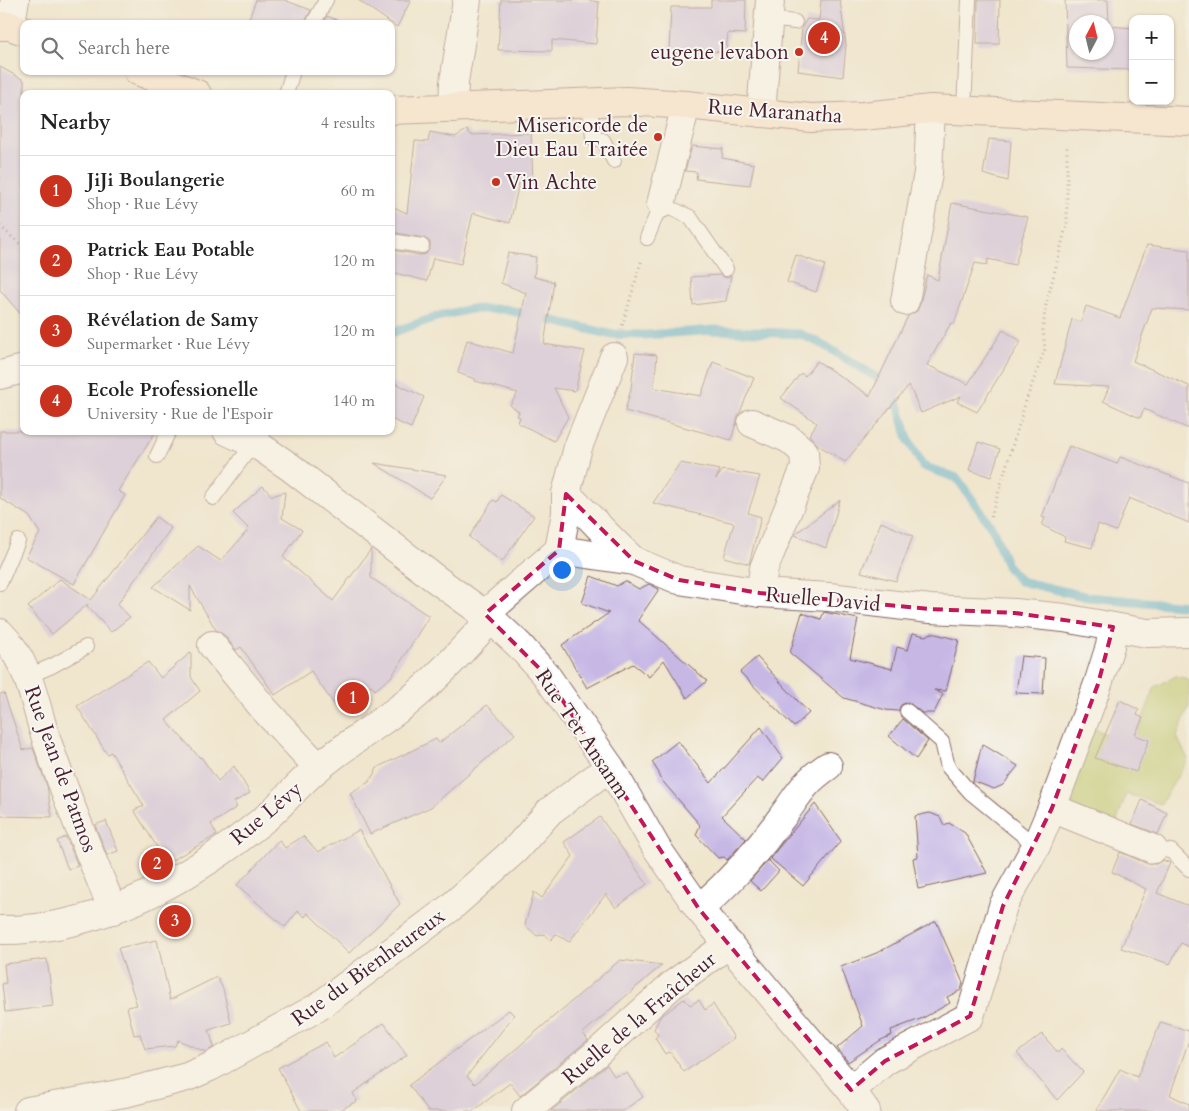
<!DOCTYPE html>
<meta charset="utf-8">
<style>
:root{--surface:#fff;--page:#f6f6f6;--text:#222;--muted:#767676;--line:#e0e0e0;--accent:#c8321e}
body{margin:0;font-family:Cardo,serif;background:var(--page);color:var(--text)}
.controls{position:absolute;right:15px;top:15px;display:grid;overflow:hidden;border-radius:10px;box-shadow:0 1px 4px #0004}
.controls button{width:45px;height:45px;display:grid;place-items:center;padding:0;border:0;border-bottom:1px solid var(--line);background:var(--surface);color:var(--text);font:25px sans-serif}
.compass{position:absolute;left:1069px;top:15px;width:45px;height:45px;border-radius:50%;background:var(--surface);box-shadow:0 1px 4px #0004;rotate:7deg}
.you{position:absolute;left:561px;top:569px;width:18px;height:18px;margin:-12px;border:4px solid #fff;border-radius:50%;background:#1a73e8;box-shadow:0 0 0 8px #1a73e833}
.badge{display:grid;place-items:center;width:32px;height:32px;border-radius:50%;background:var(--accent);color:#fff;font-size:16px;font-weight:700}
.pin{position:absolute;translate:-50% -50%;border:2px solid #fff;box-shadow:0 1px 5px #0006}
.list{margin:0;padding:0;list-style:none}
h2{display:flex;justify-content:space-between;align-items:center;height:65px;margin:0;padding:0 20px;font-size:21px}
h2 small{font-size:16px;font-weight:400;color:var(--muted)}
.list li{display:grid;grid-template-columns:32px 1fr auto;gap:15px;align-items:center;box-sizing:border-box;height:70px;padding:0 20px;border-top:1px solid var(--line)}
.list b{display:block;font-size:19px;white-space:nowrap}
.list p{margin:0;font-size:16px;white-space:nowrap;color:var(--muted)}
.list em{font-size:16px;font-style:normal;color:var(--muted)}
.icon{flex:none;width:28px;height:28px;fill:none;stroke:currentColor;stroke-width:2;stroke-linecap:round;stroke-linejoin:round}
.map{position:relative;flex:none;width:1189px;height:1111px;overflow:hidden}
.search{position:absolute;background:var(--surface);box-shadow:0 1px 4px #0004;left:20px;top:20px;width:375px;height:55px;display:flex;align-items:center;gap:12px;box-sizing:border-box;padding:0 18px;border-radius:10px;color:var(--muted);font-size:19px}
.panel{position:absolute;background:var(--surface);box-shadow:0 1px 4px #0004;left:20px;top:90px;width:375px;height:345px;border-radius:10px}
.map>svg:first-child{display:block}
</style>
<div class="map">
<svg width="1189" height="1111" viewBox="0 0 1189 1111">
<rect width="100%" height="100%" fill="#f6f6f2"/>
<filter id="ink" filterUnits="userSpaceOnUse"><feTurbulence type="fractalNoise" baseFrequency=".02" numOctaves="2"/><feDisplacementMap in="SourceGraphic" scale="10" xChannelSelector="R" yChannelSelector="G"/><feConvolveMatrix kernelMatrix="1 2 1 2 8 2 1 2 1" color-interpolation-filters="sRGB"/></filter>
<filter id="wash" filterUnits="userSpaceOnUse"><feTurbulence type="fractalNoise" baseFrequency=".0096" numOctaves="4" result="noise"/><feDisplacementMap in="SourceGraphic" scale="20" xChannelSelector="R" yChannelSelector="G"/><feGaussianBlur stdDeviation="1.12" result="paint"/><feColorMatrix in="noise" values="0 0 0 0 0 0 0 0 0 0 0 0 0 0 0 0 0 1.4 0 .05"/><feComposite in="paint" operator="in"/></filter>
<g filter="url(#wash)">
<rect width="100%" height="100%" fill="#f0e6ce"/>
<path fill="#b8c769" stroke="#81734a" d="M1176,676L1189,679V706L1177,737L1188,759L1161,804L1126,794L1115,827L1063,801L1090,727L1119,739L1138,730L1155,687Z"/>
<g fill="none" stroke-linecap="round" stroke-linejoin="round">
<path stroke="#52aed0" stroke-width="9" d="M391,333L436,317L470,309H504L609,334L645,335L715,330L800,334L822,344L876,377L890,390L899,407L908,439L923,466L957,478L993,529L1007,566L1020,581L1088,597L1189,606"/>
</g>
<g id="blocks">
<g fill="#c6b7e5" fill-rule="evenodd">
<path d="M256,0H284L311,10L304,24H247Z"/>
<path d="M358,0H411L397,27Z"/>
<path d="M501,0H586L599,2L596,44L552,40V51L498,50Z"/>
<path d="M711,0H746L745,34L728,33L726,51L669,54L671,7H711Z"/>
<path d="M821,0H840L846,45L843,77L798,71L802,27L807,19L819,20Z"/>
<path d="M978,0H1000L999,44H977Z"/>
<path d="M1065,0H1108L1109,26L1133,28V70L1067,68ZM1076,22H1106V52H1076Z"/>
<path d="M327,16L341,22V24H323Z"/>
<path d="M0,67L24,80V318L0,290Z"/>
<path d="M467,130L471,135L531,133L533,182L519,183L510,223L473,213L461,264L433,258L427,281L391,272V250L421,255L426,254L430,248V242L424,238L391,232V206L407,213L415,141L428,142L430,132L455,137Z"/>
<path d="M989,139L1011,141L1008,181L983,174Z"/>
<path d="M692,146L723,149L722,158L754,164L750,185L696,179L697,172L685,171Z"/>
<path d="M952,203L1028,217L1015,265L988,259L987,265L975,263L954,324L951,323L927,365L968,384L1003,330L1021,341L977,412L957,402L961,396L921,413L909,385L845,462L818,445L809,435L817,423L781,398L801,373L805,376L817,361L870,396L908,316L917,311L920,304L927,275L938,280Z"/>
<path d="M1147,245L1189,250V310L1152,308L1133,361L1189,386V429L1144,409L1140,418L1103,401L1109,387L1055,384L1072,319L1081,322L1086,306L1120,318Z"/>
<path d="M508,253L536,257L534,277L554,282L544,344L585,351L575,391L554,388L568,417L554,441L518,423L520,417L517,416L519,412L510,405L518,393L475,381V379L458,373L467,340L513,353L526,293L501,283Z"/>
<path d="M796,255L825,265L816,292L787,282Z"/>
<path d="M720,275L726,278L731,276L726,301L693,305L691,277Z"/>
<path d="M635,353L657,355L654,388L701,396L713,362L754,378L738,417L731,440L625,411L631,389Z"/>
<path d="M391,381L424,397L411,428L391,419Z"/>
<path d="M0,431H156L118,491L125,495L74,584L26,557L40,533L29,516L0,498Z"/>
<path d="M978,442L1000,449L991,477L969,470Z"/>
<path d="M1069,446L1117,464L1120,457L1189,483V523L1129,498L1116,531L1098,524L1092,548L1064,541L1065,537L1042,525L1045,518L1042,517Z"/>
<path d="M374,463L447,475L430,498Z"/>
<path d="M680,463L720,470L716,479L723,470L760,476L748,513L761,517L749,564L724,557L734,523L653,503Z"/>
<path d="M263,486L272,496L285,492L282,518L302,530L283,557L333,601L371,549V578L429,616L392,676L375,690L371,685L335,706L311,671L275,695L241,647L236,650L224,635L216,630L190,586V610L153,587L198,546L221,561L249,529L233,513Z"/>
<path d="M501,495L534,516L502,562L469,537L493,500L497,502Z"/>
<path d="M840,500L826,548L795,535V534Z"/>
<path d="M156,517L171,528L117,605L130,617L111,632L87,606L88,604L52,634L28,607L60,579L91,600Z"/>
<path d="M881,522L913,536L896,581L861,572Z"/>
<path d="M591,576L617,586L625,581L639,589L649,584L659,589L638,620L707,681L687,698L664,660L649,677L633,664L587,688L562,645L609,613L582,603Z"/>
<path d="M824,612L858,619L850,658L892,669L897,647L908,650L913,633L925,636L932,633L959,640L946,691L934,690L943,694L934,713H922L908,702L901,705L898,711L886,710L844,698L790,653L802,613L821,619Z"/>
<path d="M191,652V677L200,691L166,720L200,758L201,757L218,781L234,766L250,793L234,802L237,807L211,824L217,835L167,863L134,810L144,806L111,752L107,754L77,706L148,662L161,678Z"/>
<path d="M1021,656L1045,658L1043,694L1016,693Z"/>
<path d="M757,657L809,713L794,727L740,672Z"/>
<path d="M4,693L23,750L33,748L47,786L52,817L0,816V694Z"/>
<path d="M1120,700L1139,710L1137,715L1143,718L1135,735L1149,740L1136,772L1095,758Z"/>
<path d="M487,705L515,734L431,807L370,834L350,793L369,782L378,767L436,739L439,743Z"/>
<path d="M903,719L928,741L916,759L889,736Z"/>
<path d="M761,727L783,758L763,782L757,778L722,816L746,839L727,860L724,857L718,858L696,835L700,825L659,777V773L652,762L678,741L711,783Z"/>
<path d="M982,744L1018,766L1003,785L994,789L973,781Z"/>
<path d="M1142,800L1167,813L1158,834L1132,824Z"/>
<path d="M815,804L841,841L803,886L770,858Z"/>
<path d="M930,813L940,817L944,825L949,823L965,833L987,873L918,889L913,858L918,857L915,816Z"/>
<path d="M600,817L647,884L616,908L606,894L569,942L556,934L551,940L544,934L537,936L525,925L534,892L542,898L573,856L564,842Z"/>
<path d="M106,821L118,851L107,855L95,825Z"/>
<path d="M359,830L400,904L349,953L308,913L305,917L298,911L285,927L237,885L279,840L285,848L303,836L318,852Z"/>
<path d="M66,837L78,866L68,869L57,841Z"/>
<path d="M1120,852L1148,864H1156L1163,860L1170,863L1157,893L1189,906V947L1181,943L1170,964L1121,948L1146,889L1112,872Z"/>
<path d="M768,860L779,871L761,891L750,881Z"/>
<path d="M936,921L963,983L961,990L947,997L950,1003L923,1018L891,1030L892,1035L881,1040L848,1062L837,1048L863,1026L841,967L879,952Z"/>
<path d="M157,940L170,1000L217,977L223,989L231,1023L209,1030L214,1047L206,1052L178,1040L175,1046L145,1049L140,1034L134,1035L127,1007L137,1005L118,948Z"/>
<path d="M47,959L53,1006L5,1012L2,984L6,983L4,964Z"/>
<path d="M620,960L662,965L583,1033L588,1040L520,1096L510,1083L473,1111H428L409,1085L509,1010L514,1015L467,1076L475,1084Z"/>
<path d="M684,999L690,1005L699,1000L705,1010L713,1004L734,1038L684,1072L670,1052L665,1054L655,1038L658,1035L654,1029L660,1017Z"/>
<path d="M1161,1022L1189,1031V1040L1170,1095L1189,1104V1111H1096L1120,1069L1137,1077Z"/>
<path d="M384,1023L407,1055L353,1093L357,1101L338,1111H301L278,1068L326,1042L334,1058Z"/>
<path d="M1042,1034L1058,1053L1061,1049L1083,1072L1057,1100L1017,1053Z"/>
<path d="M607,1065L614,1076L627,1073L643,1097L622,1111H551Z"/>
</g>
</g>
</g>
<g filter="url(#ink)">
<use href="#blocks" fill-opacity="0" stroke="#846564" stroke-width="1"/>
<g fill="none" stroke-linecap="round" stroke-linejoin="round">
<g stroke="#846564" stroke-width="16">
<g id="lane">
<path d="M768,19L795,22"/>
<path d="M313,24L326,0"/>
<path d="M286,94L293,71"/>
<path d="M590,103L593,138L603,140L614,161"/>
<path d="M964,110L969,0"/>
<path d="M647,238L661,204L690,217L726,269"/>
<path d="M391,241L422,246"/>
<path d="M157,456L169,431"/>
<path d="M213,498L253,444"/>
<path d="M0,583L18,541"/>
<path d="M28,676L52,666L86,647"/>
<path d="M907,711L942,742L948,767L970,792L1036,846"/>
<path d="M1153,849L1171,851L1189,869"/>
</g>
</g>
<g stroke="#846564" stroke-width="30">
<g id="street">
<path d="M10,26L15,0"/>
<path d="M453,108L454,82L467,0"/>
<path d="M761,113L770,0"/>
<path d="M661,204L686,105"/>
<path d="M905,301L928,173L931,109"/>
<path d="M0,375L24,369"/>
<path d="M752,423L789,439L804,452L805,468L764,568L760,593"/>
<path d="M227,431L259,446L290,467L433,577L491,619L519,645L546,675L610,767L656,847L699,909L851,1090L866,1111"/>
<path d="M566,494C589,515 610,540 634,561"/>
<path d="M559,550L566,513V494L578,447L614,357"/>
<path d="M485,614L559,550L634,561L679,580L760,593L829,597L930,609L1015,613L1064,618L1147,633L1189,632"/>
<path d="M0,633C32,665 34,706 49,747C68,802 91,857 113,910"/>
<path d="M212,645L264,709L318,767"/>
<path d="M1052,808L1153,849"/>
<path d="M699,909C730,882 758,851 782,817C800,793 802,784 828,766"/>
<path d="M0,930C100,931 191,879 267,817C285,801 300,782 319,767C347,744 379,724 408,702C438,678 465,647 491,619"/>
<path d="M851,1090L885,1061L970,1016L1003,906L1036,846L1052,808L1098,684L1110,646L1113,627"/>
<path d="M28,1111L129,1092L187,1077L210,1067L318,1007L450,908L515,850L550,811L610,767"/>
<path d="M526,1111L597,1053L672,985L729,944"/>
</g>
</g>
<g stroke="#846564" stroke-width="30">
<g id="secondary">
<path d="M0,26H10L24,31"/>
<path d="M138,71L197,94"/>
<path d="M391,110L627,101L686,105L811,118L863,116L931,109L1189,121"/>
</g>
</g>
<g stroke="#846564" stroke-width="3" stroke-dasharray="1 4" stroke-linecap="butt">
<path d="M0,226L24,248"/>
<path d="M621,330L642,259"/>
<path d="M991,517L1026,401L1045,349L1043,330L1045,309L1067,223V144"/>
</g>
<use href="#lane" stroke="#fff" stroke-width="14"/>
<use href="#street" stroke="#fff" stroke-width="28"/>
<use href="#secondary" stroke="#fce5d0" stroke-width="28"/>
</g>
</g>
<path d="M0 0H1189V1111H0ZM566,494L634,561L679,580L760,593L930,609L1015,613L1113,627L1098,684L1052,808L1003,906L970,1016L885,1061L851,1090L699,909L546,675L485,614L559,550Z" fill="#f0e6ce" fill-opacity=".55" fill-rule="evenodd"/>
<path fill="none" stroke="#c2185b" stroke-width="4" stroke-dasharray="10 6" stroke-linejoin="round" d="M566,494L634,561L679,580L760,593L930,609L1015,613L1113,627L1098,684L1052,808L1003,906L970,1016L885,1061L851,1090L699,909L546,675L485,614L559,550Z"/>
<g fill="#c8321e" stroke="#f6f6f2" stroke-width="2">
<circle cx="799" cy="52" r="5"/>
<circle cx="658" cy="137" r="5"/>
<circle cx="496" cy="182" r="5"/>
</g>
<g text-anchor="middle" stroke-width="4" stroke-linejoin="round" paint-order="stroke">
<g font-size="21" fill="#4a1f2b" stroke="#f6f6f2" text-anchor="end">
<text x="789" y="59">eugene levabon</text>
<text x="648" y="132">Misericorde de<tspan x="648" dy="24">Dieu Eau Traitée</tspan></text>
<text x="506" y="189" text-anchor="start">Vin Achte</text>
</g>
<g font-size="21" fill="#4a1f2b" stroke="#f6f6f2">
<text transform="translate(775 111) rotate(4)" y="7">Rue Maranatha</text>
<text transform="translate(823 599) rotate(5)" y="7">Ruelle David</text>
<text transform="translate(583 734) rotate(56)" y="7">Rue Tèt Ansanm</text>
<text transform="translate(61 769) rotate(70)" y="7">Rue Jean de Patmos</text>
<text transform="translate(266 813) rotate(-40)" y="7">Rue Lévy</text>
<text transform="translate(368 967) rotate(-36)" y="7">Rue du Bienheureux</text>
<text transform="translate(639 1018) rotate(-40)" y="7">Ruelle de la Fraîcheur</text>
</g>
</g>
</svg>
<div class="controls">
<button>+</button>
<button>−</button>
</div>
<svg class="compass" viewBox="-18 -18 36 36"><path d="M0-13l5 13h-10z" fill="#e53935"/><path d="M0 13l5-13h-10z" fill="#767676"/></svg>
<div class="you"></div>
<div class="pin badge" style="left:353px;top:698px">1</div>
<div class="pin badge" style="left:157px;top:864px">2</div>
<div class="pin badge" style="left:175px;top:921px">3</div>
<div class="pin badge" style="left:824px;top:38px">4</div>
<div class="search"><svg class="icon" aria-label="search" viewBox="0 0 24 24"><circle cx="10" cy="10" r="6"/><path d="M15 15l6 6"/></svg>Search here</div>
<section class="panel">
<h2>Nearby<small>4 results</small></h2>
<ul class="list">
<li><span class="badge">1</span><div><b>JiJi Boulangerie</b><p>Shop · Rue Lévy</p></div><em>60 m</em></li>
<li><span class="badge">2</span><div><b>Patrick Eau Potable</b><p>Shop · Rue Lévy</p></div><em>120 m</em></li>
<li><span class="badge">3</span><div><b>Révélation de Samy</b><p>Supermarket · Rue Lévy</p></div><em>120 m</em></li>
<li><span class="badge">4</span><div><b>Ecole Professionelle</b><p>University · Rue de l'Espoir</p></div><em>140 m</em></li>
</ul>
</section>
</div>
